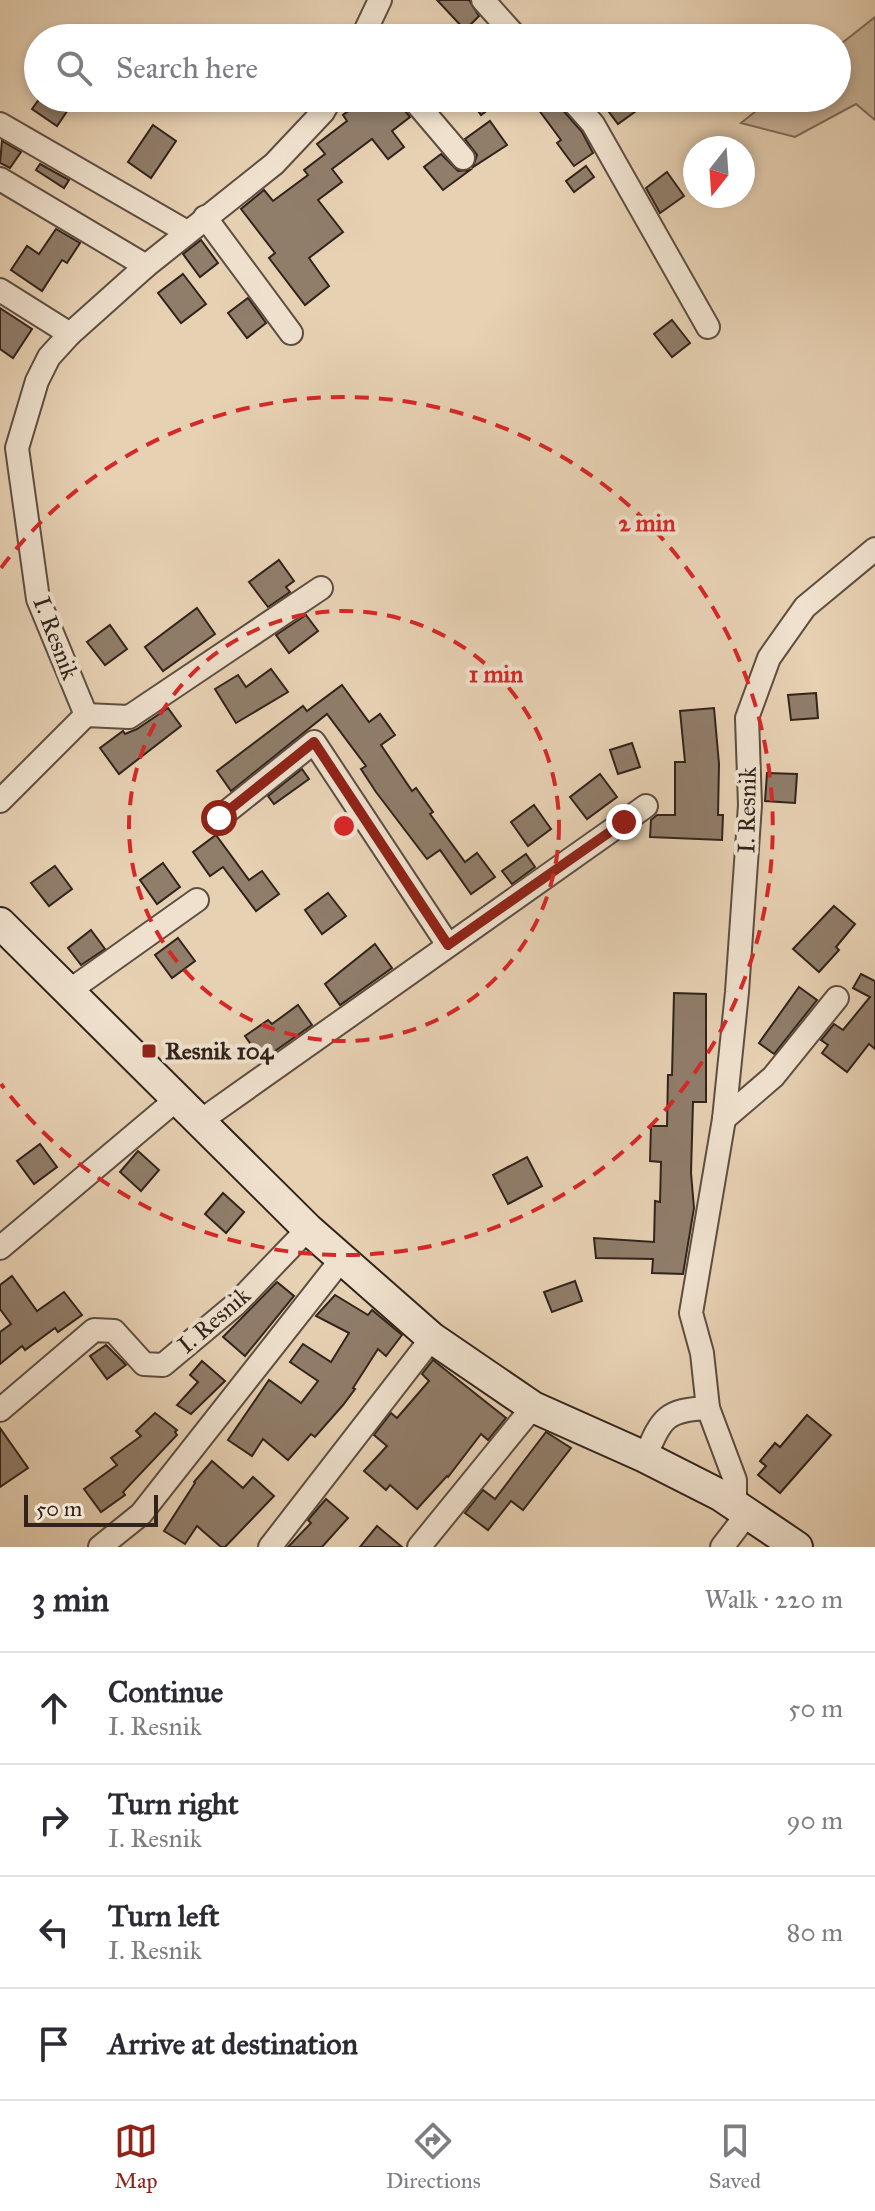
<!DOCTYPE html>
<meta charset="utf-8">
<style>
:root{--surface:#fff;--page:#f2f2f3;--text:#2b2b33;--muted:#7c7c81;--line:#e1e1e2;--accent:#8f2418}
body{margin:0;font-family:"IM FELL Great Primer",serif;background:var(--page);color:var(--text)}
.compass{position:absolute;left:683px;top:136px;width:72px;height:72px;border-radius:50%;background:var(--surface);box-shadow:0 4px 12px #0003;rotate:197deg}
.scale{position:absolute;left:24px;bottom:20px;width:134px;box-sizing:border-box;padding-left:8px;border:4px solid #31231b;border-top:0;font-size:22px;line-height:28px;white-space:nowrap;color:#31231b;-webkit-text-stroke:6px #efe1ce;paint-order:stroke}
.stop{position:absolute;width:24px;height:24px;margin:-18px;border:6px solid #8f2418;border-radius:50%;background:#fff}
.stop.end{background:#8f2418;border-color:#fff;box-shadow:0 2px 8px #0008}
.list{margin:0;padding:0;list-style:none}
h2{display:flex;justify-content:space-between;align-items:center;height:104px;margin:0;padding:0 32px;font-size:34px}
h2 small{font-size:26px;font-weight:400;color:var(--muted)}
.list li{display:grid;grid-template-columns:52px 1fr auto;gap:24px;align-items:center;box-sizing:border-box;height:112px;padding:0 32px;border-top:2px solid var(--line)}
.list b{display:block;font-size:30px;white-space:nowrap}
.list p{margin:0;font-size:26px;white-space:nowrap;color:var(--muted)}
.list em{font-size:26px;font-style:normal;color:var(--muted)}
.icon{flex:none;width:44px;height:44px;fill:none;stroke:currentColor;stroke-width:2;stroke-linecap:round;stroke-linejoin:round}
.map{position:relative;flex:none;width:875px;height:1547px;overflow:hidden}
.search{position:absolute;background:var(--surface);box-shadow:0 4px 12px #0003;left:24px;right:24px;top:24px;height:88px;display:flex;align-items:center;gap:20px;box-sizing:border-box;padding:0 28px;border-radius:44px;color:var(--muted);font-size:30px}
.sheet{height:552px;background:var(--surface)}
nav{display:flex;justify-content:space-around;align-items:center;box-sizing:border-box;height:112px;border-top:2px solid var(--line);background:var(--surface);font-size:22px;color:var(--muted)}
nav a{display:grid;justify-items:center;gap:4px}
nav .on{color:var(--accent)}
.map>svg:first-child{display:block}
</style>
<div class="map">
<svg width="875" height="1547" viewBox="0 0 875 1547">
<rect width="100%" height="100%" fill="#e7d1b3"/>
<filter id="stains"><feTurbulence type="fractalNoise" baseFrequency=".0025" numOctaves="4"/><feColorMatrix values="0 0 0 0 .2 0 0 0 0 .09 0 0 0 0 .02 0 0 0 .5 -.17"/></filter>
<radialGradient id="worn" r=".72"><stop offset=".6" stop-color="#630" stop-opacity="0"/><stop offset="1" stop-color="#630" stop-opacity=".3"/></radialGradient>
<path fill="#c8b399" stroke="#7c6b5a" stroke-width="2" d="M875,17V120L856,104L795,137L741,123L772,98H837V47Z"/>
<g fill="#907d6a" stroke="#31231b" stroke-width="2">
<path d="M437,0H469L479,16L465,30Z"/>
<path d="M40,98H76L57,126L32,109Z"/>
<path d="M365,98H398L401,106L410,117L392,131L404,147L388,159L372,139L332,169L342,182L318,200L343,232L309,258L329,286L305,305L269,258L275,253L241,209L264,190L273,201L308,175L304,170L325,154L317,144L347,121L343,115Z"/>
<path d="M469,98H504L481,115Z"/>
<path d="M530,98H556L560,107L582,132L593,153L574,166L557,143L561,140Z"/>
<path d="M611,98H654L618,124L603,104Z"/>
<path d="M490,121L507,145L473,167L477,155L465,139Z"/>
<path d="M153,125L176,141L151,178L128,162Z"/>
<path d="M2,141L21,152L10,168L0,163Z"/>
<path d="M441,154L458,171L470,170L443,190L424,167Z"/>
<path d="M40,164L69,180L64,188L36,170Z"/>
<path d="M586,166L594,177L574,192L566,181Z"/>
<path d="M667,172L684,196L660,213L646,188Z"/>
<path d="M56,229L80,243L67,263L62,260L42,291L11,270L27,246L39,254Z"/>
<path d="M201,240L218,263L200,277L183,254Z"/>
<path d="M183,274L206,304L181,323L158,293Z"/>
<path d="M248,298L266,323L247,338L228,313Z"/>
<path d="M0,308L32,329L13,358L0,349Z"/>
<path d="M672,320L690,343L672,357L654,334Z"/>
<path d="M279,560L294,581L286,587L290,592L268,607L249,582Z"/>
<path d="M197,608L215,634L163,671L145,647Z"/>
<path d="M306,615L318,631L289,653L276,635Z"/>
<path d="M110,625L127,649L105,665L87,642Z"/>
<path d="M271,669L288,692L236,723L215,689L238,675L246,687Z"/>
<path d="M342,685L369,722L380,714L395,735L381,745L412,791L416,788L433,812L430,814L465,862L477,853L495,877L471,894L440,850L427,859L376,792L361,769L366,766L327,714L231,791L217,771L303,706L307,711Z"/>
<path d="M816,693L818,718L791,720L788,695Z"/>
<path d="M168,708L181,726L119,774L100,748L123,731L125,734L137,729Z"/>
<path d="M714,708L719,764L718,815H723L722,840L650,837L651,820L657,815H675V762H685L680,711Z"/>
<path d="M632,743L640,767L618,774L610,750Z"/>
<path d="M302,769L309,779L274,804L268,796Z"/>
<path d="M767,773L797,774L795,803L765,801Z"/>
<path d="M600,774L617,797L587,819L570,797Z"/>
<path d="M534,805L551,829L528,846L511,822Z"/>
<path d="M216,835L249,880L262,871L279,894L256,911L223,867L210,876L193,852Z"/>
<path d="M526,854L535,867L512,884L502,871Z"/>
<path d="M163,863L180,887L157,904L140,880Z"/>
<path d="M55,866L72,889L49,906L31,883Z"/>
<path d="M328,893L346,916L322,934L305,910Z"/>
<path d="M834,906L855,924L836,947L839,950L819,972L793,949Z"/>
<path d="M91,930L105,949L81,965L68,948Z"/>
<path d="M178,938L195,961L172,978L155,955Z"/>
<path d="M375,944L392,968L340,1005L325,984Z"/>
<path d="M861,974L875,981V1049L869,1044L847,1072L822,1053L828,1045L821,1040L834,1024L843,1030L870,997L853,988Z"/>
<path d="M799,987L817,1000L774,1054L759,1043Z"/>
<path d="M674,993L706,994V1102H693L691,1173L694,1208L683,1274L652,1273L653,1259L596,1258L594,1238L654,1242L655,1201L660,1202L661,1162L650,1161L651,1126H667L668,1075H672Z"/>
<path d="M298,1005L312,1025L262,1060L245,1036L268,1020L272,1024Z"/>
<path d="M40,1144L57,1167L34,1184L17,1161Z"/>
<path d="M138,1151L159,1170L141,1191L120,1172Z"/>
<path d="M527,1157L542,1186L508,1204L493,1175Z"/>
<path d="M223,1193L244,1212L226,1233L205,1214Z"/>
<path d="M12,1276L37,1311L64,1292L82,1315L58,1332L55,1328L25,1350L22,1346L0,1364V1332L11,1324L0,1309V1285Z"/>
<path d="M575,1281L582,1301L552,1312L544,1292Z"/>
<path d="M277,1282L294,1296L245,1356L223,1337Z"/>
<path d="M335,1295L368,1315L372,1310L402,1335L386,1356L378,1349L353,1388L355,1389L343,1405L315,1437L311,1434L288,1460L263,1439L252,1456L228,1440L269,1380L301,1403L318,1381L290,1362L303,1344L331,1362L349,1333L316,1316Z"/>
<path d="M106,1345L126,1365L107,1379L90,1356Z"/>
<path d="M433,1360L506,1418L488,1440L481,1434L448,1477L447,1476L417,1509L390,1485L386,1490L364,1471L387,1446L374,1435L391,1413L397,1418L429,1381L422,1374Z"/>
<path d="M202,1361L225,1381L191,1414L177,1405L198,1382L190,1375Z"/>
<path d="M155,1413L177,1430L175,1432L177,1435L123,1492L125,1495L101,1512L84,1489L117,1465L111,1458L141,1436L136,1431Z"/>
<path d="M807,1415L831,1435L780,1493L758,1475L766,1466L760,1461L775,1443L780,1447Z"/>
<path d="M0,1428L28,1468L0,1487Z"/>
<path d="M546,1432L571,1448L523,1510L511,1501L488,1530L465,1513L483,1490L495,1499Z"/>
<path d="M212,1461L243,1488L253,1477L274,1496L225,1547H221L197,1526L185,1544L164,1531L195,1483L194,1482Z"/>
<path d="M326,1499L348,1518L322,1547H288L311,1523L308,1520Z"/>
<path d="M377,1526L402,1547H360Z"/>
</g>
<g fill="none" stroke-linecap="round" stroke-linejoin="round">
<g stroke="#5e4e41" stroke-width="26">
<g id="street">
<path d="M483,0L517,38"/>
<path d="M362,38L380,0"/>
<path d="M412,98L463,158"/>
<path d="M570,98L593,124L708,327"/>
<path d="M0,124L187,232"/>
<path d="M0,179L146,266"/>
<path d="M205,217L291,333"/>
<path d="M0,290L70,334"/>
<path d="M86,715L38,599L17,448L37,381L49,357L70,334L146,266L274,164L323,112L331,98"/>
<path d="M0,801L86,715L129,717L321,588"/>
<path d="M219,818L314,742L448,945"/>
<path d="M69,991L197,900"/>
<path d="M724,1119L773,1077L837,998"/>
<path d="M199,1122L646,806"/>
<path d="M0,1248L177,1099"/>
<path d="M0,1410L94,1330L114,1331L144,1364L163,1365L236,1304L308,1229"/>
<path d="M645,1457C662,1418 665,1410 708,1408"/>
<path d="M735,1504V1480L708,1408L702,1353L691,1313L724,1119L737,992L750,805L747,718L769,658L805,607L875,549"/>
<path d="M100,1547L141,1514L341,1260"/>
<path d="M270,1547L432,1338"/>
<path d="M419,1547L533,1407"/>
<path d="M722,1547L748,1513"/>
</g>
</g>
<g stroke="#31231b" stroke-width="34">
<path id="secondary" d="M0,923L308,1229L432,1338L533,1407L645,1457L720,1495L797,1547"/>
</g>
<use href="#street" stroke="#efe1ce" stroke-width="22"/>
<use href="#secondary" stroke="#efe1ce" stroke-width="30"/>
</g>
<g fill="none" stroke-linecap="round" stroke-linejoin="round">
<path stroke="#8f2418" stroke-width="10" d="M219,818L314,742L448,945L624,822"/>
</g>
<g fill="none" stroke="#d62828" stroke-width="4" stroke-dasharray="14 10">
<circle cx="344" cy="826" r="215"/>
<path d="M1 568A429 429 0 1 1 1 1084"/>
</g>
<rect fill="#8f2418" stroke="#efe1ce" stroke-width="3" x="141" y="1043" width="16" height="16" rx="4"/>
<g text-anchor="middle" stroke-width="8" stroke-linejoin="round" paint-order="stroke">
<g font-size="24" fill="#31231b" stroke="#efe1ce">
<text transform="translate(56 638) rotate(69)" y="8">I. Resnik</text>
<text transform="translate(747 810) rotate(-89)" y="8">I. Resnik</text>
<text transform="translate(214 1320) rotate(-41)" y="8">I. Resnik</text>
</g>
<g font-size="24" font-weight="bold" fill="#31231b" stroke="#efe1ce" text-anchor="start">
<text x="165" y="1059">Resnik 104</text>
</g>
</g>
<circle cx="344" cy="826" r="12" fill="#d62828" stroke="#efe1ce" stroke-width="4"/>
<g font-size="24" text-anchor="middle" font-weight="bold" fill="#d62828" stroke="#efe1ce" stroke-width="8" stroke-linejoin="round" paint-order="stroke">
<text x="647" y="531">2 min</text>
<text x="496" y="682">1 min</text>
</g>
<rect width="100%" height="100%" filter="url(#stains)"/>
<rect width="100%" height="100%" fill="url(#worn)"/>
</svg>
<svg class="compass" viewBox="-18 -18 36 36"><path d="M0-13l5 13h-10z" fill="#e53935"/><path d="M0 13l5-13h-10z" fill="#7c7c81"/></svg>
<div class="scale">50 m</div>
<div class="stop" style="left:219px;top:818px"></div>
<div class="stop end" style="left:624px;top:822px"></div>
<div class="search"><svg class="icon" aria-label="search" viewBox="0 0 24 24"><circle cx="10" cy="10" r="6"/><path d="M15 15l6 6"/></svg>Search here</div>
</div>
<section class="sheet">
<h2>3 min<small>Walk · 220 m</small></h2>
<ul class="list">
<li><svg class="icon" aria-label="ahead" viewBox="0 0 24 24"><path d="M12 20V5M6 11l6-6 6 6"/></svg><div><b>Continue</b><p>I. Resnik</p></div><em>50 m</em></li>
<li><svg class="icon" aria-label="right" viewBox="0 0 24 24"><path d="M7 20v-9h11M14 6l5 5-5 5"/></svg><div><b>Turn right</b><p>I. Resnik</p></div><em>90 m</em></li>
<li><svg class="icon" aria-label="left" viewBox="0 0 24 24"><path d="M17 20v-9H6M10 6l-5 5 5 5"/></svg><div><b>Turn left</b><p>I. Resnik</p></div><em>80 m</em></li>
<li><svg class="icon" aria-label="arrive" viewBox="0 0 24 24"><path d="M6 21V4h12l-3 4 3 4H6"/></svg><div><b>Arrive at destination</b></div></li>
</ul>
</section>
<nav>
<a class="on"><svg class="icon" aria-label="map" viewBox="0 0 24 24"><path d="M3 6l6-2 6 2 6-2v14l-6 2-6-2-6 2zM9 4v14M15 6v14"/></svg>Map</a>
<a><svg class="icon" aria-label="directions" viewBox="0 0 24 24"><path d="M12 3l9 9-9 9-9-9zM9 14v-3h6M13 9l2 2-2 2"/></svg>Directions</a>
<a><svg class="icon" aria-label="saved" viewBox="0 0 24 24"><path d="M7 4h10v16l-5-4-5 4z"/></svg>Saved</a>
</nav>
